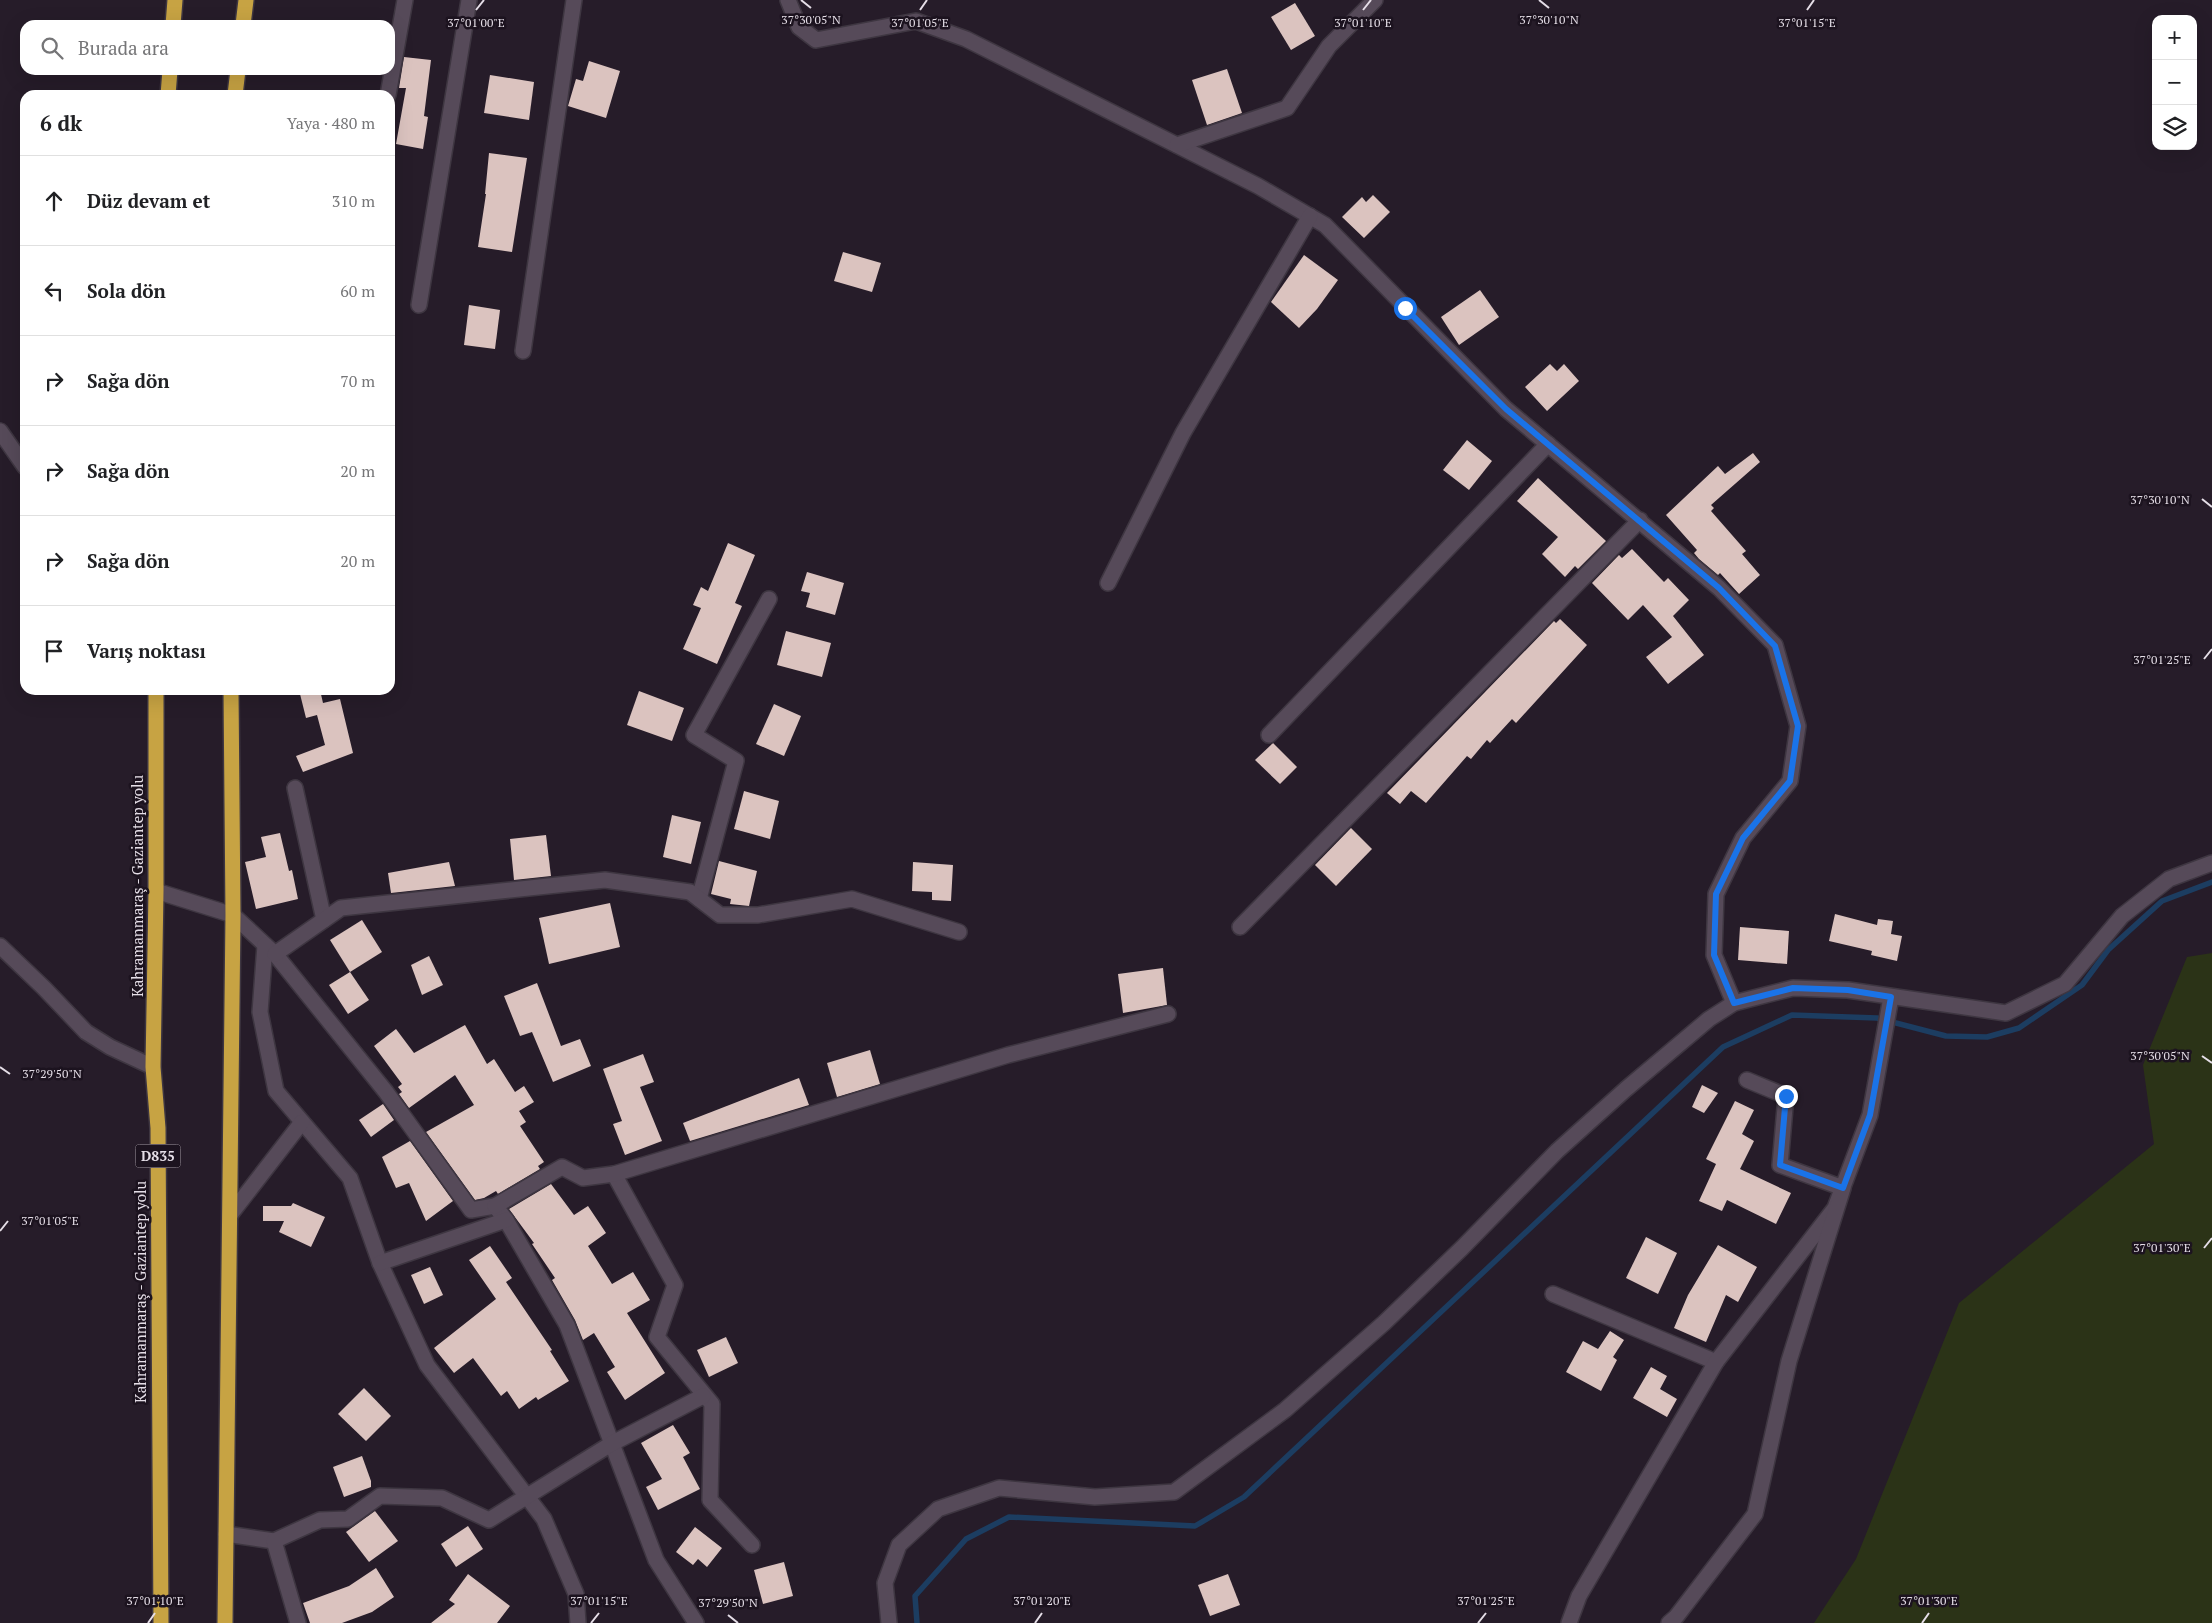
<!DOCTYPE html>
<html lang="tr">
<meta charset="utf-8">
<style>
:root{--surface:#fff;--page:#f2f2f2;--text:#202124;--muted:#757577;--line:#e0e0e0}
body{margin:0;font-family:"PT Serif",serif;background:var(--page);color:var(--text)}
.controls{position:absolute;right:15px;top:15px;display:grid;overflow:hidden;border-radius:10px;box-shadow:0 5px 20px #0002}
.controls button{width:45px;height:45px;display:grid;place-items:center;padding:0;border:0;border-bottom:1px solid var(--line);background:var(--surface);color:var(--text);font:25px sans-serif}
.stop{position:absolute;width:15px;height:15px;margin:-11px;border:4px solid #1a73e8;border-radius:50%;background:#fff}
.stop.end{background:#1a73e8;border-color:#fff;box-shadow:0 1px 5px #0008}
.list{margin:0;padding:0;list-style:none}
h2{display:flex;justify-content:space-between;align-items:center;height:65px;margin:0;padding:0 20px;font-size:21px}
h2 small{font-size:16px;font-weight:400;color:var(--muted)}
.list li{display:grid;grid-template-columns:32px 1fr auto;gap:15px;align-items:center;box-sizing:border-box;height:90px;padding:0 20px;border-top:1px solid var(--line)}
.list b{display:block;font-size:19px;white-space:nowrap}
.list em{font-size:16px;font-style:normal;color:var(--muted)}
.icon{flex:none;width:28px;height:28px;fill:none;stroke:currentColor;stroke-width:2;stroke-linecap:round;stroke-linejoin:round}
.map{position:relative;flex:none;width:2212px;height:1623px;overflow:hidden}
.search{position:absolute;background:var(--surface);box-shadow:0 5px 20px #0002;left:20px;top:20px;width:375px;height:55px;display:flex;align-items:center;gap:12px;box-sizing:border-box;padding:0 18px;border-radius:15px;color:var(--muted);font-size:19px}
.panel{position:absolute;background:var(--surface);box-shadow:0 5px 20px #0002;left:20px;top:90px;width:375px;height:605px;border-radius:15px}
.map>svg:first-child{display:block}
</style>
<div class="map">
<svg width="2212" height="1623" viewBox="0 0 2212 1623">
<rect width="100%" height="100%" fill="#261c29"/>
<path fill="#2b3317" d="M2212,953V1623H1814L1856,1559L1959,1303L2154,1144L2143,1065L2187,957Z"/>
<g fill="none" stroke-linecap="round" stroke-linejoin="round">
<path stroke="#1c3d61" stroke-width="5.5" d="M917,1623L915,1596L966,1539L1009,1517L1195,1526L1244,1497L1723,1047L1792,1015L1877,1018L1946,1036L1987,1037L2019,1028L2082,985L2108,950L2162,901L2212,882"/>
</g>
<g fill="#dbc3bf">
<path d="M1295,3L1315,36L1291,50L1271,17Z"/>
<path d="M404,57L431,60L424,116L428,117L423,149L396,144L406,88H399Z"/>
<path d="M589,61L620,71L606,118L568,106L576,79L583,81Z"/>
<path d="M1227,69L1242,113L1207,125L1192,80Z"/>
<path d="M490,75L534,82L529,120L484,113Z"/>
<path d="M489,153L527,158L512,252L478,247L486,194H485Z"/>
<path d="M1373,195L1390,212L1364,238L1342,217L1362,197L1366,202Z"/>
<path d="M843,252L881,263L872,292L834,281Z"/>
<path d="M1304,255L1338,280L1317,309L1299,328L1271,302Z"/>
<path d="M1480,290L1499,317L1459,345L1441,317Z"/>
<path d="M469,305L500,310L495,349L464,345Z"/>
<path d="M1550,364L1557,371L1564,364L1579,381L1547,411L1525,387Z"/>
<path d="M1467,440L1492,461L1469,490L1443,470Z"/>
<path d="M1753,453L1760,462L1711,505L1714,508L1711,511L1746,551L1742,554L1760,575L1739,594L1720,573L1718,575L1699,559L1694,553L1697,550L1666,515L1718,466L1725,474Z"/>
<path d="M1538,478L1606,541L1578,569L1575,566L1565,577L1542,554L1558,537L1517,501Z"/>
<path d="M728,543L755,555L735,603L742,606L717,664L683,649L701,608L693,605L701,587L708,591Z"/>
<path d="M1632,549L1664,582L1668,578L1689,600L1673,616L1704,655L1668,684L1646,657L1672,637L1643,605L1628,620L1592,583L1619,555L1622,558Z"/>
<path d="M807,572L844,583L835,615L806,607L810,593L801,591Z"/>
<path d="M1560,619L1587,645L1516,723L1512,719L1490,743L1487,740L1471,759L1467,756L1426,803L1411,791L1400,804L1387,793L1554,621L1556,623Z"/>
<path d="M786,631L831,643L822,677L777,665Z"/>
<path d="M299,690H320L323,703L340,699L353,753L303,772L296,756L325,745L317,715L306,718Z"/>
<path d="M639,691L684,708L672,741L627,725Z"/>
<path d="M774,704L801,716L784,756L756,744Z"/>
<path d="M1273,743L1297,767L1280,784L1255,760Z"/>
<path d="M744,791L779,801L770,839L734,829Z"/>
<path d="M672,815L701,822L691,864L663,857Z"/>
<path d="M1351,828L1372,849L1336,886L1315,865Z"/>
<path d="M280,833L289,871L292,870L298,899L256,909L245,862L266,857L261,837Z"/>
<path d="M546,835L551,876L514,880L510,839Z"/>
<path d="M719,861L757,871L749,906L730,904L731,899L711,894Z"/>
<path d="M449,862L455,886L391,893L388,873Z"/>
<path d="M913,862L953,865L951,901L932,900V892L912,891Z"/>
<path d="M610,903L620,947L549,964L539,918Z"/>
<path d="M1835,914L1877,925L1878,919L1893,921L1891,934L1902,936L1897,961L1871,955L1872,951L1829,941Z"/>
<path d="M362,920L382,952L350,972L330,940Z"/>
<path d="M1740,927L1789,931L1787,964L1738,960Z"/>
<path d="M429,956L443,985L422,995L411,965Z"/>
<path d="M1163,968L1167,1005L1123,1013L1118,974Z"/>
<path d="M350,972L369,1000L348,1014L329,985Z"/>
<path d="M537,983L561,1046L580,1039L591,1066L553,1082L532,1032L520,1036L504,996Z"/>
<path d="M465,1025L487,1064L494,1059L515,1092L524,1086L534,1102L519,1111L526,1122L520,1126L544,1162L538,1166L540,1169L498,1194L496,1191L484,1198L475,1200L426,1132L474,1105L455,1075L409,1108L399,1094L402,1092L398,1087L402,1084L374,1046L396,1029L414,1053Z"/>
<path d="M870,1050L880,1084L837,1097L827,1063Z"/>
<path d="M643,1054L654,1082L640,1087L662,1141L625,1155L613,1124L622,1121L603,1069Z"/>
<path d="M799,1078L809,1105L690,1141L683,1123Z"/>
<path d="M1702,1085L1718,1093L1704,1113L1692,1107Z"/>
<path d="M1735,1101L1754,1110L1742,1134L1754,1141L1740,1169L1791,1193L1776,1224L1727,1200L1722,1211L1699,1201L1716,1164L1706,1159Z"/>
<path d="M383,1104L394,1120L371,1137L359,1120Z"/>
<path d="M410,1141L453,1201L426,1221L409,1183L396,1188L382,1157Z"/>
<path d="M551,1184L574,1215L588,1206L606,1233L588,1246L612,1284L633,1272L650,1300L627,1313L665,1373L625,1400L607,1372L615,1367L594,1333L583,1340L575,1320L552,1280L555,1278L532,1244L534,1243L509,1209Z"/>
<path d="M293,1203L325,1217L311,1247L279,1232L284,1221H263V1206H291Z"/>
<path d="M1646,1237L1677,1253L1658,1294L1626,1278Z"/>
<path d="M1718,1245L1757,1267L1738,1302L1726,1295L1706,1342L1674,1328L1688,1295Z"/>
<path d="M490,1246L512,1278L506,1282L552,1350L550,1351L569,1381L538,1400L536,1397L519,1409L507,1391L501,1396L473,1358L454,1373L434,1348L496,1299L469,1260Z"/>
<path d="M430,1267L443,1295L424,1304L411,1275Z"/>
<path d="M1610,1331L1624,1340L1613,1357L1617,1360L1601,1391L1566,1372L1583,1341L1598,1349Z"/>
<path d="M726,1337L738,1363L709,1377L697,1350Z"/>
<path d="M1651,1367L1667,1376L1660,1389L1677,1399L1667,1417L1633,1398Z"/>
<path d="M364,1388L391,1416L366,1441L338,1414Z"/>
<path d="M673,1425L690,1453L683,1457L700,1489L658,1510L646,1487L662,1479L641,1443Z"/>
<path d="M362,1456L371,1481V1487L344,1497L333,1467Z"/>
<path d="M375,1511L398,1541L369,1562L346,1532Z"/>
<path d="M468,1526L483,1549L456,1567L441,1544Z"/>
<path d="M695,1527L722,1548L707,1567L698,1559L693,1565L676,1552Z"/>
<path d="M784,1562L793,1596L763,1604L754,1570Z"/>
<path d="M376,1568L394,1597L372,1612L342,1623H310L303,1603L349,1586Z"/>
<path d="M468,1574L510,1606L497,1623H431L455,1604L449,1600Z"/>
<path d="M1228,1574L1240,1605L1210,1616L1198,1585Z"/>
</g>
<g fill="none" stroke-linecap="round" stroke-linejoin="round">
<g stroke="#3e3641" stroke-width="18">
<g id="minor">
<path d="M788,0L799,27L816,40L916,21L966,39L1258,186L1325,225L1506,409L1719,588L1775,645L1798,726L1790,781L1743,838L1716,894L1714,955L1734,1003"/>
<path d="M388,95L405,0"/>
<path d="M1177,145L1287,108L1329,46L1375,0"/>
<path d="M419,305L469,0"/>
<path d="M523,351L574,0"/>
<path d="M0,431L25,467"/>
<path d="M1108,583L1183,433L1310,216"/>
<path d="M1269,735L1548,444"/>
<path d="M295,788L324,920"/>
<path d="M156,891L233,915L275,954L386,1092L471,1210L495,1206L506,1220L567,1325L656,1560L696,1623"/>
<path d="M699,899L736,761L694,735L769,599"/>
<path d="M1240,927L1640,520"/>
<path d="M265,945L260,1012L276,1091L350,1178L380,1263L427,1365L544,1519L576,1594L578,1623"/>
<path d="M0,946L44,988L86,1032L110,1047L153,1067"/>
<path d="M275,954L341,908L605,880L690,892L720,915H758L852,899L959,932"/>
<path d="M614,1174L675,1285L657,1337L712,1404L710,1500L752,1545"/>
<path d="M495,1206L562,1167L583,1178L614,1174L1008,1055L1168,1014"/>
<path d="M230,1215L302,1122"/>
<path d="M380,1263L506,1220"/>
<path d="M1553,1294L1716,1362"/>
<path d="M226,1534L274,1541"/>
<path d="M298,1623L274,1541L320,1520L348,1519L380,1496L442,1498L489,1520L611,1444L703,1396"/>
<path d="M889,1623L885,1583L899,1545L938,1509L999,1488L1095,1497L1174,1492L1285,1410L1384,1323L1462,1248L1557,1151L1626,1089L1709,1019L1734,1003L1793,988L1848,990L2006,1013L2065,984L2122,916L2169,879L2212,863"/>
<path d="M1569,1623L1579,1596L1716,1362L1835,1208L1870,1115L1891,997"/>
<path d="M1669,1623L1676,1617L1755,1514L1789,1361L1843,1188L1780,1165L1786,1096L1747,1080"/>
</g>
</g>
<g stroke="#3e3641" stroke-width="18">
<g id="highway">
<path d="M173,25L175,0"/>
<path d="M243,25L246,0"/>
<path d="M168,95L170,70"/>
<path d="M235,95L238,70"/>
<path d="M156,690V891L153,1067L158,1128L161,1623"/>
<path d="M225,1623L233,915L231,690"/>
</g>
</g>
<use href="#minor" stroke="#564a59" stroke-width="15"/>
<use href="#highway" stroke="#c7a343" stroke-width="15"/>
</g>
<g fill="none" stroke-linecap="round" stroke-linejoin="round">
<path stroke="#1a73e8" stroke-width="6" d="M1405,308L1506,409L1719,588L1775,646L1798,726L1790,781L1743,838L1716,894L1714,955L1734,1003L1793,988L1848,990L1891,997L1870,1115L1843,1188L1780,1165L1786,1096"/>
</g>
<path fill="none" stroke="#e5dee7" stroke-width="2" d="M801,0L811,8M1539,0L1549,8M476,10L484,0M920,10L927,0M1363,10L1371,0M1807,10L1814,0M2202,499L2212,507M2204,659L2212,649M2202,1056L2212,1063M0,1067L10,1074M0,1231L8,1221M2204,1248L2212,1238M728,1615L738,1623M148,1623L155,1613M591,1623L599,1613M1035,1623L1042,1613M1478,1623L1486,1613M1922,1623L1929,1613"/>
<g text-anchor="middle" stroke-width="5" stroke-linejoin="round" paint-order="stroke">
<rect fill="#1c131f" stroke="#a9a1ab" stroke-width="1" x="135.5" y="1144.5" width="45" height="23" rx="4"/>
<g font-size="14" font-weight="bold" fill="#e5dee7">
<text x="158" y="1161">D835</text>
</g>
<g font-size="15" fill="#e5dee7" stroke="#1c131f">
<text transform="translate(138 886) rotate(-90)" y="5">Kahramanmaraş - Gaziantep yolu</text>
<text transform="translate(141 1292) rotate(-90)" y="5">Kahramanmaraş - Gaziantep yolu</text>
</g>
</g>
<g font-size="12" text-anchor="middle" fill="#e5dee7" stroke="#1c131f" stroke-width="5" stroke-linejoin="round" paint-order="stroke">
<text x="811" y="24">37°30'05"N</text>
<text x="1549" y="24">37°30'10"N</text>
<text x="476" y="27">37°01'00"E</text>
<text x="920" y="27">37°01'05"E</text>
<text x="1363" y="27">37°01'10"E</text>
<text x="1807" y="27">37°01'15"E</text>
<text x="2160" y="504">37°30'10"N</text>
<text x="2162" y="664">37°01'25"E</text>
<text x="2160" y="1060">37°30'05"N</text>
<text x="52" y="1078">37°29'50"N</text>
<text x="50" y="1225">37°01'05"E</text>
<text x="2162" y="1252">37°01'30"E</text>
<text x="155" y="1605">37°01'10"E</text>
<text x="599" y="1605">37°01'15"E</text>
<text x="1042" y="1605">37°01'20"E</text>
<text x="1486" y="1605">37°01'25"E</text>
<text x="1929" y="1605">37°01'30"E</text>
<text x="728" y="1607">37°29'50"N</text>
</g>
</svg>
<div class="controls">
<button>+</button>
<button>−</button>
<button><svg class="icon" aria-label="layers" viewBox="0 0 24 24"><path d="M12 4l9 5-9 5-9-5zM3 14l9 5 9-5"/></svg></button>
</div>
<div class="stop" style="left:1405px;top:308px"></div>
<div class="stop end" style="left:1786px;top:1096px"></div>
<div class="search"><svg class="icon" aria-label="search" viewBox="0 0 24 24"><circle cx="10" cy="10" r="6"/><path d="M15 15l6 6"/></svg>Burada ara</div>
<section class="panel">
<h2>6 dk<small>Yaya · 480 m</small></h2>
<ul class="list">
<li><svg class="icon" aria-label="ahead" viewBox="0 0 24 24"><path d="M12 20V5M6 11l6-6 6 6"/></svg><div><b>Düz devam et</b></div><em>310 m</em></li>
<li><svg class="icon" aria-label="left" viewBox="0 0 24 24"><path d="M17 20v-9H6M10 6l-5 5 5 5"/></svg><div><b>Sola dön</b></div><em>60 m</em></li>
<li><svg class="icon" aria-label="right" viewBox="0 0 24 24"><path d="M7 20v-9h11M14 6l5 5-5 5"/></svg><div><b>Sağa dön</b></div><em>70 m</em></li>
<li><svg class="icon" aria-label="right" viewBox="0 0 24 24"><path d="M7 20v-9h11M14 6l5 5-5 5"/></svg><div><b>Sağa dön</b></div><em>20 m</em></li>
<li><svg class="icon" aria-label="right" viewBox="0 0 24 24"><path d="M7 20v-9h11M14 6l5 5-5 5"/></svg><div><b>Sağa dön</b></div><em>20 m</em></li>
<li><svg class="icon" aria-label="arrive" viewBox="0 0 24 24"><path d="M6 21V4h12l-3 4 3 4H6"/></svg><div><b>Varış noktası</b></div></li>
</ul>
</section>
</div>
